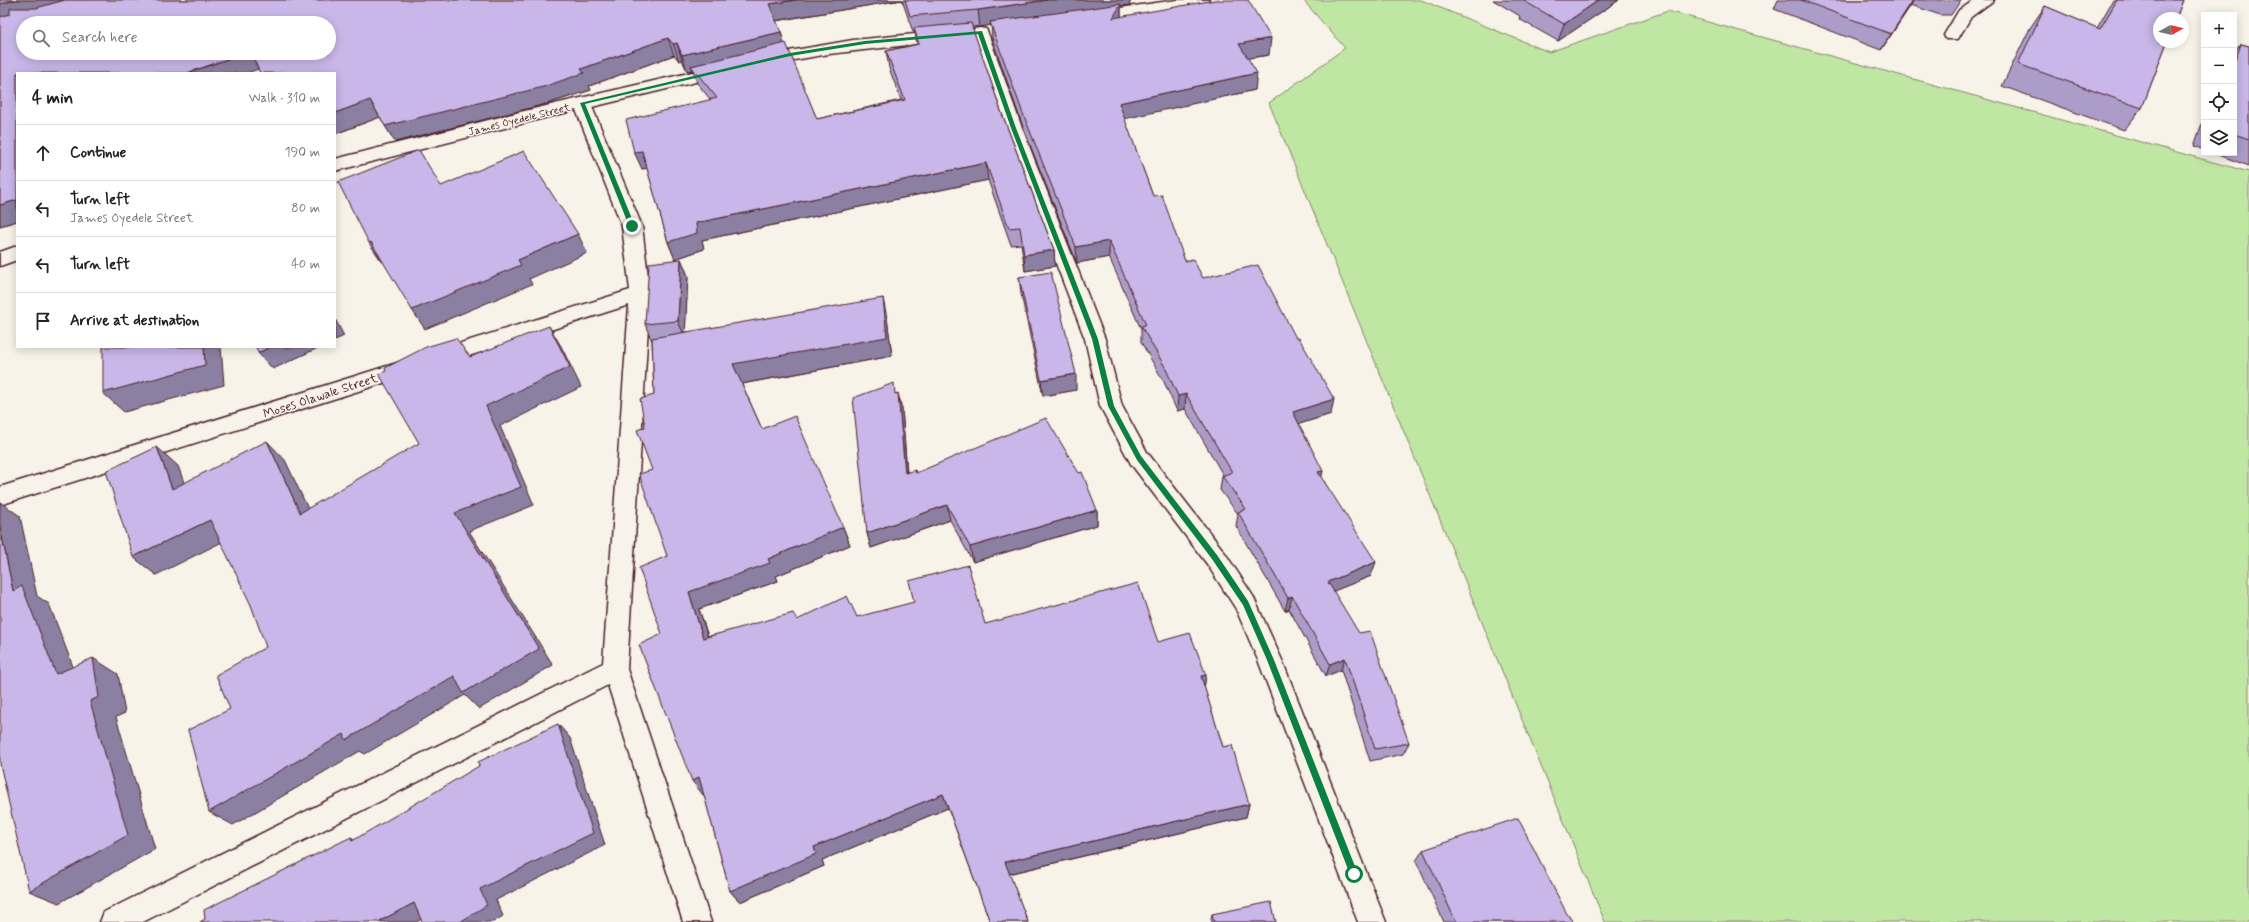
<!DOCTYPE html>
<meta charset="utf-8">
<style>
:root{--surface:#fff;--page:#f6f6f6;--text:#222;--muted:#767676;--line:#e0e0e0}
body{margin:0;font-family:Mynerve,sans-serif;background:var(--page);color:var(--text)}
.controls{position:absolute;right:12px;top:12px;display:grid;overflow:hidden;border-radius:0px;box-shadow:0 2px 10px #0003}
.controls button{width:36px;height:36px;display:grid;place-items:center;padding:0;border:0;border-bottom:1px solid var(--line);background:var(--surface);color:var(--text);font:20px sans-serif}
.compass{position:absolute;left:2153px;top:12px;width:36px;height:36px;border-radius:50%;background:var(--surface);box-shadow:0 2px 10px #0003;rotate:82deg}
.stop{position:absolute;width:12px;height:12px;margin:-9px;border:3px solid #0b8043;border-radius:50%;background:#fff}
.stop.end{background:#0b8043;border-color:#fff;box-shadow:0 1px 4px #0008}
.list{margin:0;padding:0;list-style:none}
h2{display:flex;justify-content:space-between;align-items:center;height:52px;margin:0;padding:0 16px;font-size:17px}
h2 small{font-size:13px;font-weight:400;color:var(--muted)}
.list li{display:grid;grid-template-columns:26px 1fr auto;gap:12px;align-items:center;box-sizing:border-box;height:56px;padding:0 16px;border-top:1px solid var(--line)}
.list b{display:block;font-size:15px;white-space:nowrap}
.list p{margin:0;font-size:13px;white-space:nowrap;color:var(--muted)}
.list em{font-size:13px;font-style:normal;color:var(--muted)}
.icon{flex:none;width:22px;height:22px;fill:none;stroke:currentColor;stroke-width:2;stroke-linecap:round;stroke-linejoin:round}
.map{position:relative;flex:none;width:2249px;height:922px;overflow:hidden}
.search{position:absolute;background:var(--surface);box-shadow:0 2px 10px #0003;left:16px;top:16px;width:320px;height:44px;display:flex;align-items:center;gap:10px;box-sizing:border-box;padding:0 14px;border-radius:22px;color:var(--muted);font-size:15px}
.panel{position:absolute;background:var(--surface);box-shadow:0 2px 10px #0003;left:16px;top:72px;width:320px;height:276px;border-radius:0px}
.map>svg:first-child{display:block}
</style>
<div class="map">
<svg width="2249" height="922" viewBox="0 0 2249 922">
<rect width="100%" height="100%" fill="#f7f3e8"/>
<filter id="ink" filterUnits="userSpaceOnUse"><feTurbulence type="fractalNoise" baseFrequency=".025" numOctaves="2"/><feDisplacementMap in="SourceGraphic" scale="8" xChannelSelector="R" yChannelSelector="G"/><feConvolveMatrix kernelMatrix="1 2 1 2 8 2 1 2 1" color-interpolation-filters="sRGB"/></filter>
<g filter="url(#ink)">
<path fill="#bfe7a3" stroke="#848367" d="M1303,0H1421L1549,52L1668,11L2249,172V922H1605L1269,103L1345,48Z"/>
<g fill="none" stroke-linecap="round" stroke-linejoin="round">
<g stroke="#4a1f2b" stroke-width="3">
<g id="minor">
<path d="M1177,0H1209L1207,3L1167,12L1091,22L1085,21L1083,17L1085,13L1091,12Z"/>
<path d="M1975,0H1994L1971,17L1958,39H1946L1944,35L1959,10Z"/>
<path d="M980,28L986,29L988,33L1022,128L1105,339L1122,406L1147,452L1223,550L1253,596L1282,660L1386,922H1358L1258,660L1236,609L1207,564L1131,464L1100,406L1085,339L1004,128L972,33L974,29Z"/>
<path d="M946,31L952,32L954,36L952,40L829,54L760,66L754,65L751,61L754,57L760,56L853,40Z"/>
<path d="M723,65L729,66L732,70L729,74L592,107L642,226L650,294L627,669L711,922H683L608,685L143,922H100L104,912L603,663L629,305L0,505V487L630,290L622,226L576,110L335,171V159L520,112Z"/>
<path d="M17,246V260L0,266V252Z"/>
</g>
</g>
<use href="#minor" fill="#f7f3e8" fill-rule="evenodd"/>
</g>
<g fill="#ac9dc8" stroke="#4a1f2b" fill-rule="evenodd">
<path d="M0,0H1131L1129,5L1121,6V17L1269,55L1248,58L1255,90L1124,118L1153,196L1185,261L1203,278L1331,414L1299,424L1322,477L1371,576L1333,591L1409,743L1403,754L1370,761L1341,670L1326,676L1289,609L1285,611L1236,526L1238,514L1220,490L1222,476L1223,475L1185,409L1177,411L1164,382L1141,342V329L1109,257L1077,263L1023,127L992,38L991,25L972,27L1001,111L1054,250L1055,266L1025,271L1021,244L1011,245L988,180L702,240L704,249L675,259L668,242L647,168L642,169L710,99L697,83L693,70L687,71L682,60L679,61L674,55L589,86L591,90L550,103L395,142L380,117L335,134V73L258,69L17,73V221L0,226ZM902,0L913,32H915L917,44L886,51L889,68L901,100L817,119L784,44L781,32L776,21Z"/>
<path d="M1493,0H1619L1558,41L1519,19L1520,16Z"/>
<path d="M1778,0H1961L1951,15H1940L1911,5L1881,50L1774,9Z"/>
<path d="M2113,0H2183L2142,108L2124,130L2002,86L2030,28L2045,6L2097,28Z"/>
<path d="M2241,44L2249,46V166L2213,153H2234V51Z"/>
<path d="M2204,118V150L2194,146Z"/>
<path d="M681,259L688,276L685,332L887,318L892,356L742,384L762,429L843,527L850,545L776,576L778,581L699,609L708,636L797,620L857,617L985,624L1158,642L1206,675L1204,687L1223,747L1249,804L1246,817L1009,874L1028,922H990L948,808L822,860L824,866L740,902L730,891L704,794L703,795L662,634L667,556L645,427L654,395L652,341L645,324Z"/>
<path d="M1019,277L1076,390L1043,396L1021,294Z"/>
<path d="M896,393L902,409L907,472L916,473L1097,510V525L973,562L950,520L871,548L867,533Z"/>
<path d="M1423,850L1567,914L1573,922H1444L1416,861Z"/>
<path d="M1212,914L1276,922H1212L1211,919Z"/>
</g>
<g fill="#8c80a2" stroke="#4a1f2b">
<path d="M15,0H93L0,24V4Z"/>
<path d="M796,0H902L774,21L769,4Z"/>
<path d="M1047,0H1131L1129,5L1121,6V20L990,22L991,25L980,27L978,10Z"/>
<path d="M1599,0H1619L1558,41L1564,24Z"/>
<path d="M1913,0H1914L1911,5L1881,50L1891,34Z"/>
<path d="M781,32L785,49L691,66L693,70L687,71L682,55Z"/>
<path d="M668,38L674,55L589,86L591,90L550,103L395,142L385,126L581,69Z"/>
<path d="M1271,38L1269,55L1237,60L1239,44Z"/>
<path d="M677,43L682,60L679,61L673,44Z"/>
<path d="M245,53H251L261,68L247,73H187Z"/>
<path d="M1257,73L1255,90L1119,120V103Z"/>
<path d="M370,100L380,117L335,134V113Z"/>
<path d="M642,151L649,168L642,169L634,152Z"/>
<path d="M986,163L988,180L702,240L704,249L675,259L668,242L696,223Z"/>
<path d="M17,200V221L0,226V205Z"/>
<path d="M578,234L587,253L529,279L532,284L425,329L412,310L518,260Z"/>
<path d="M1109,241V257L1077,263L1076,247Z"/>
<path d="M371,242L384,261L382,262L369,243Z"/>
<path d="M1054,250L1055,266L1025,271L1024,255Z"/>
<path d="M681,259L688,276L685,337L678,321Z"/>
<path d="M883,298L887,318L892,356L741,384L733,364Z"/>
<path d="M335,319L344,336L335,340Z"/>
<path d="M549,326L561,346L581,387L500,426L534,505L469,531L553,665L479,709L465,695L365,754L360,751L233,825L209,812L486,406Z"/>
<path d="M204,347H221L224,385L124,412L103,393Z"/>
<path d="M270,347H320L273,369L258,353Z"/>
<path d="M1076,374V390L1043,396L1041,380Z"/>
<path d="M898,393L902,409L908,488L905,473Z"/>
<path d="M1186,394L1185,409L1177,411L1178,396Z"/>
<path d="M1334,399L1331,414L1290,427L1293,412Z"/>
<path d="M267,441L285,460L318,530L300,513Z"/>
<path d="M157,447L178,466L193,507L172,489Z"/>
<path d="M1323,471L1320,485L1318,472Z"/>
<path d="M0,502L20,516L37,596L49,604L82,690L56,674L13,591L0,527Z"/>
<path d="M947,505L950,520L871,548L867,533Z"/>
<path d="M1097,510V525L973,562L970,547Z"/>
<path d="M210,520L230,538L156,575L133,557Z"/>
<path d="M843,527L850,545L776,576L778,581L699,609L713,654L703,638L689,592L768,559Z"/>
<path d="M1376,562L1371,576L1324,595L1328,582Z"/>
<path d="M1292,596L1289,609L1285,611L1288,598Z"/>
<path d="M93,658L118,674L125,713L116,717L155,849L59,903L29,891L90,701Z"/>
<path d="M1345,658L1341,670L1326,676L1330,664Z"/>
<path d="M1206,675L1204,690L1201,676Z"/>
<path d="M558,724L570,738L605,845L496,900L503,916L493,922H460L480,889Z"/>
<path d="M699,777L710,791L703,795L692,781Z"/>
<path d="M943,794L948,808L822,860L824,866L740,902L730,891L814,847Z"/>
<path d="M1249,804L1246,817L1008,874L1005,862Z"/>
<path d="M351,837L370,849L352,841Z"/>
<path d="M414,903L432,914L416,922H378Z"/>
</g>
<g fill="#c8b7e8" stroke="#4a1f2b">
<path d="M0,0H15L0,4Z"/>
<path d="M65,0H796L769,4L781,32L682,55L677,43L673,44L668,38L581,69L584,73L543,87L385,126L370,100L335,113V73H260L251,53H329V23H23V53H245L187,73H17V200L0,205V17L10,14V8H36Z"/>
<path d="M905,0H1047L978,10L910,16Z"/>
<path d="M1215,0H1248L1271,38L1239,44L1257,73L1119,103L1153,196L1162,195L1185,261L1193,259L1203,278L1258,265L1296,338H1299L1334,399L1293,412L1323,471L1318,472L1376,562L1328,582L1359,633L1370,631L1409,743L1375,749L1345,658L1330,664L1292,596L1288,598L1238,512L1246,509L1222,476L1232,472L1186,394L1178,396L1165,367L1141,326L1146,325L1109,241L1076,247L1022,111L990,22L1121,4L1113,18Z"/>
<path d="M1526,0H1599L1564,24L1524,1Z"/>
<path d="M1801,0H1913L1891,34Z"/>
<path d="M2117,0H2183L2176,18H2159V42H2167L2142,108L2018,64L2045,6L2100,29Z"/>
<path d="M971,23L1001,111L1054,250L1024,255L1020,227L1009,228L986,163L696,223L697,233L668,242L642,151L634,152L626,120L717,98L691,66L786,43L817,119L905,100L886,51L919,44L914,28Z"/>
<path d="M2241,44L2249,46V139L2234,134V63Z"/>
<path d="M419,150L441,186L524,151L578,234L518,260L521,265L412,310L371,242L369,243L338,182Z"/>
<path d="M681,259L678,321L645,324L649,263Z"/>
<path d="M1051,272L1076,374L1041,380L1019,277Z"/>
<path d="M883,298L887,337L733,364L762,429L795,416L843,527L768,559L770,563L689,592L703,638L793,613L797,620L847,596L857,617L914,602L909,581L968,565L985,624L1138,583L1158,642L1190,633L1206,675L1201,676L1223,747L1232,745L1249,804L1005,862L1028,922H990L943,794L814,847L816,854L730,891L699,777L692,781L639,645L662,634L639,568L667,556L639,474L652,470L637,430L645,427L640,399L654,395L652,338Z"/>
<path d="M549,326L570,367L486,406L521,487L455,513L539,649L463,693L454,676L346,740L344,734L209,812L188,730L230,709L216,675L266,647L251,605L210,520L133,557L106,471L157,447L172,489L267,441L300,513L419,443L379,374L386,371L385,368L426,347L456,338L470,357Z"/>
<path d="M103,347H204L205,365L103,393Z"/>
<path d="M256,347H270L258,353Z"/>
<path d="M894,383L895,394L898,393L905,473L915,470L916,473L1046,418L1079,473L1082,472L1097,510L970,547L947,505L867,533L853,398Z"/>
<path d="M0,527L13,591L22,586L56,674L93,658L99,697L90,701L128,835L29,891L0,764Z"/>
<path d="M558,724L593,833L480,889L487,905L460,922H422L414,903L378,922H200L205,919L204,910L351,837L352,841L479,766L478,762Z"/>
<path d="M1518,818L1567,914L1573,922H1456L1423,850Z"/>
<path d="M1271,902L1276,922H1214L1212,914Z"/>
</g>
</g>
<path fill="#0b8043" d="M982,31L1016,128L1098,339L1114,406L1141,456L1217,555L1248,601L1274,660L1358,874L1357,877H1351L1267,660L1243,605L1212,559L1137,460L1108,406L1092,339L1011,128L978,34L865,44L790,56L585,104L635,226L632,228L629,226L580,103L790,53L865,41Z"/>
<g text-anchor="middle" stroke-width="3" stroke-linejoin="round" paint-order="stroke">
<g font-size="11" fill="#4a1f2b" stroke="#f7f3e8">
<text transform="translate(519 119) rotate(-14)" y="4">James Oyedele Street</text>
</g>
<g font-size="13" fill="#4a1f2b" stroke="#f7f3e8">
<text transform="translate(320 395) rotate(-18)" y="5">Moses Olawale Street</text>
</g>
</g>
</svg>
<div class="controls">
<button>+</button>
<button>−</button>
<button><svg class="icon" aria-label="locate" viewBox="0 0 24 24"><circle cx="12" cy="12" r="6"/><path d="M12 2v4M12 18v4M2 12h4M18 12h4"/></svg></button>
<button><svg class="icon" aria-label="layers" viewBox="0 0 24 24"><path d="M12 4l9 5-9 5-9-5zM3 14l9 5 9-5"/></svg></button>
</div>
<svg class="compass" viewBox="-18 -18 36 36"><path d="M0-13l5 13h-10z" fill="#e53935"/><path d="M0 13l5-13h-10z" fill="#767676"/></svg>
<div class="stop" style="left:1354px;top:874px"></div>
<div class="stop end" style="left:632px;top:226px"></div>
<div class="search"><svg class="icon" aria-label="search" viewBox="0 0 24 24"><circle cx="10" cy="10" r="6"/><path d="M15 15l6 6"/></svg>Search here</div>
<section class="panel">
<h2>4 min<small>Walk · 310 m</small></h2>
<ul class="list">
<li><svg class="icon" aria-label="ahead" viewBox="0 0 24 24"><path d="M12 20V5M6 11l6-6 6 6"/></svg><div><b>Continue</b></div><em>190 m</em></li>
<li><svg class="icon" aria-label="left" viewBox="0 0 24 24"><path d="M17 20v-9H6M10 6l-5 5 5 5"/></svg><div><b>Turn left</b><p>James Oyedele Street</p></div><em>80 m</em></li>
<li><svg class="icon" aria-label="left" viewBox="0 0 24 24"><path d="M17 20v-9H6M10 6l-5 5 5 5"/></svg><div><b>Turn left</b></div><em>40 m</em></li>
<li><svg class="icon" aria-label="arrive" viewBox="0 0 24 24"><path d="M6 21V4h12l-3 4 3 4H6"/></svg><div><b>Arrive at destination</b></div></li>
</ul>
</section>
</div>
